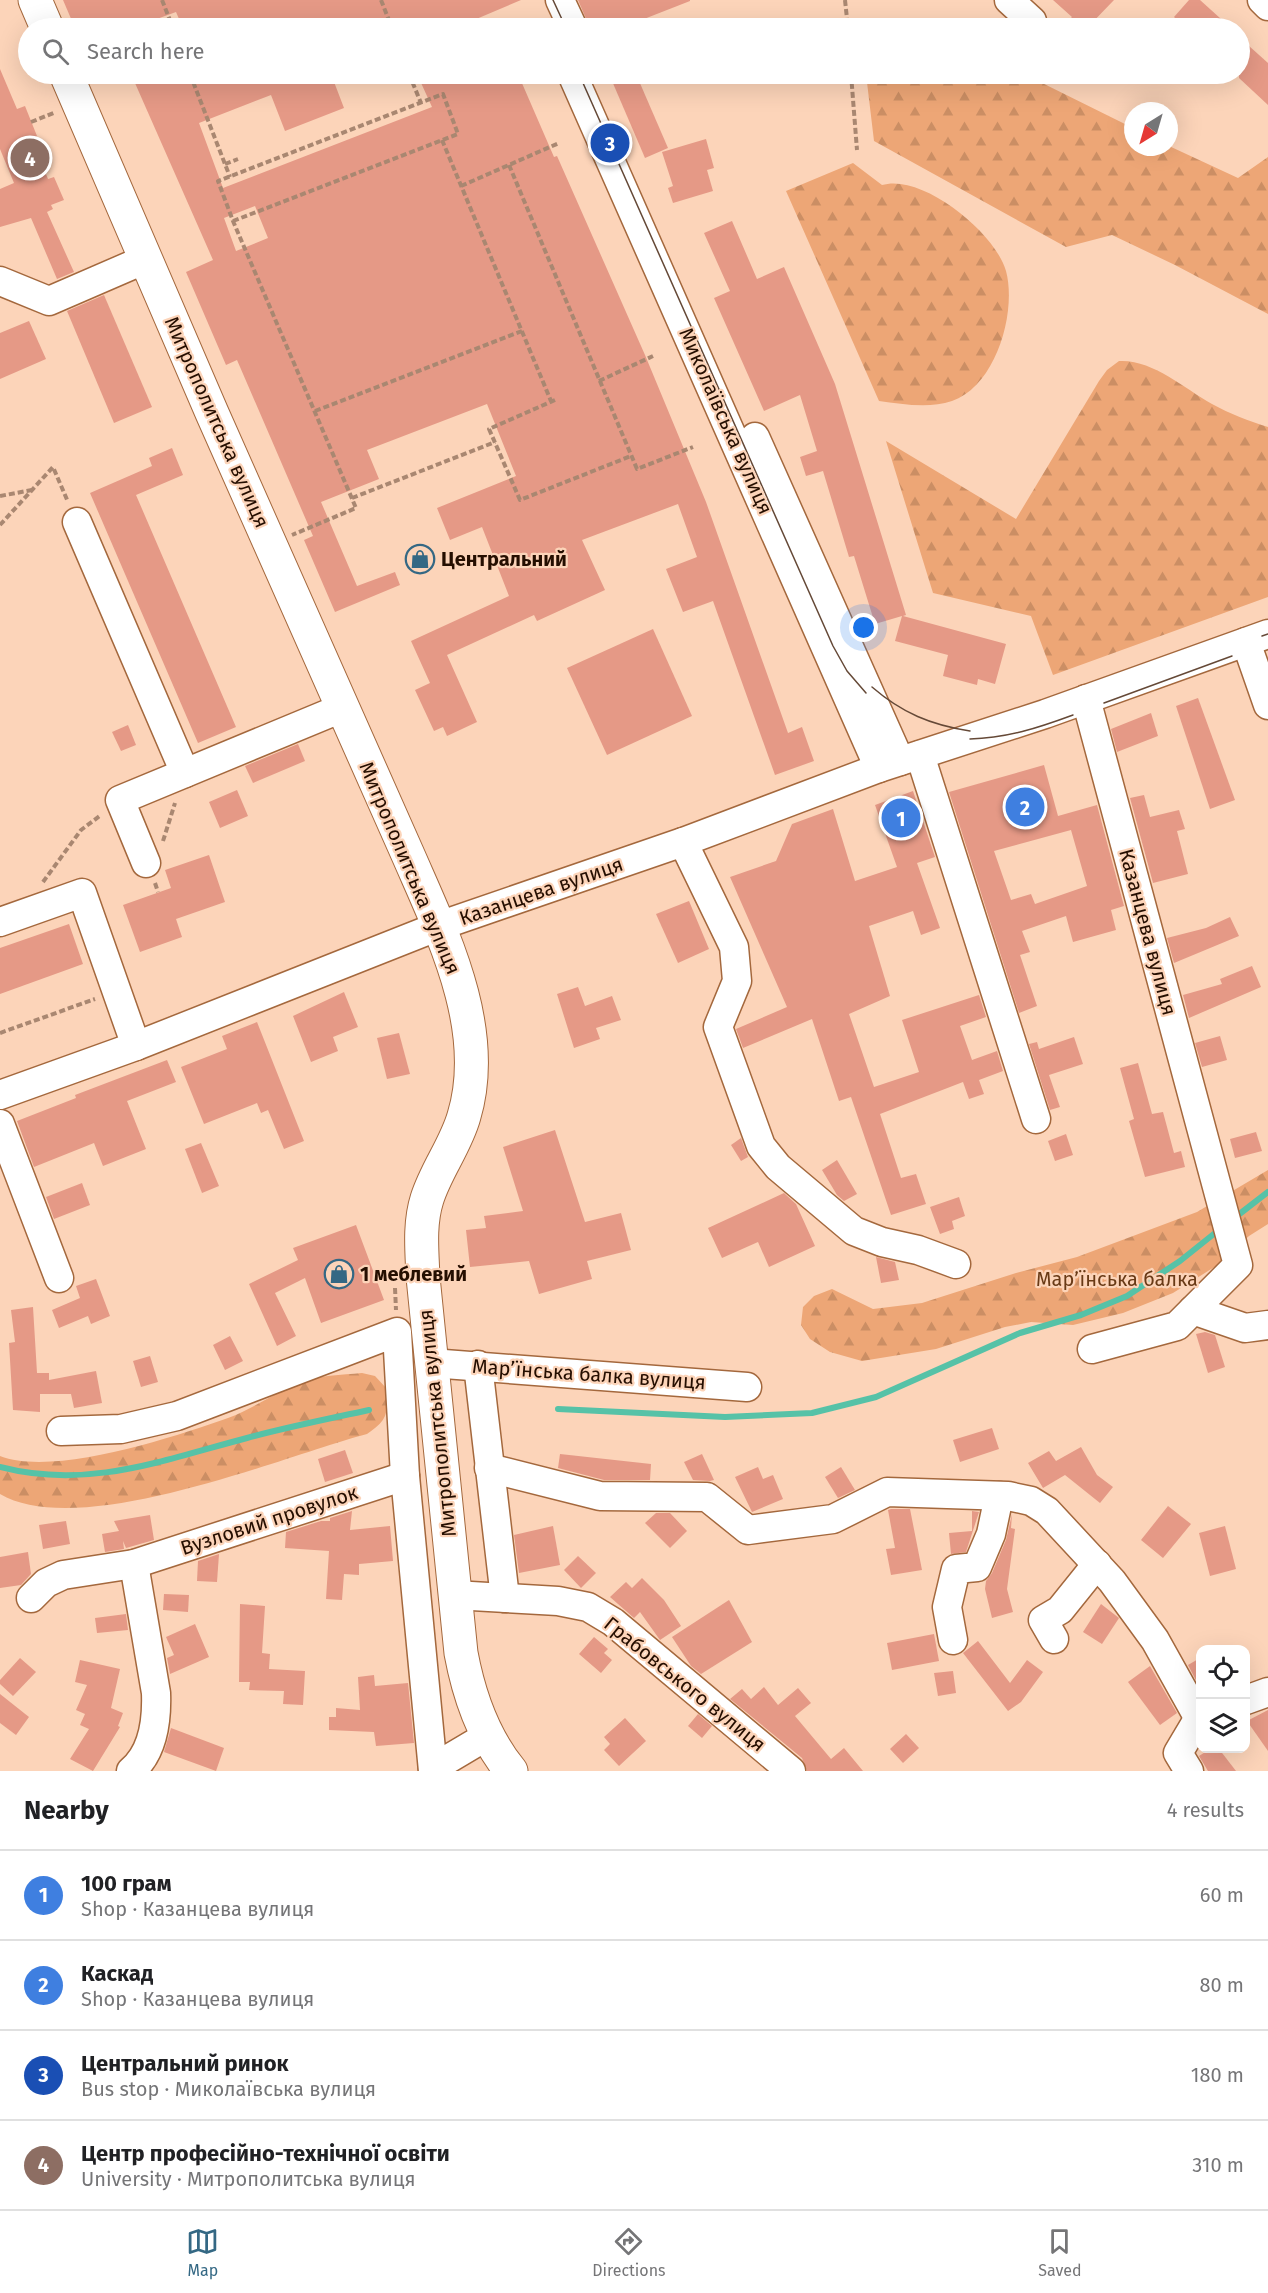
<!DOCTYPE html>
<meta charset="utf-8">
<style>
:root{--surface:#fff;--page:#f2f2f2;--text:#202124;--muted:#757577;--line:#e0e0e0;--accent:#346884}
body{margin:0;font-family:"Fira Sans",sans-serif;background:var(--page);color:var(--text)}
.controls{position:absolute;right:18px;bottom:18px;display:grid;overflow:hidden;border-radius:12px;box-shadow:0 6px 24px #0002}
.controls button{width:54px;height:54px;display:grid;place-items:center;padding:0;border:0;border-bottom:2px solid var(--line);background:var(--surface);color:var(--text);font:30px sans-serif}
.compass{position:absolute;left:1124px;top:102px;width:54px;height:54px;border-radius:50%;background:var(--surface);box-shadow:0 6px 24px #0002;rotate:217deg}
.you{position:absolute;left:864px;top:628px;width:21px;height:21px;margin:-15px;border:4px solid #fff;border-radius:50%;background:#1a73e8;box-shadow:0 0 0 9px #1a73e833}
.badge{display:grid;place-items:center;width:39px;height:39px;border-radius:50%;background:var(--accent);color:#fff;font-size:20px;font-weight:700}
.pin{position:absolute;translate:-50% -50%;border:3px solid #fff;box-shadow:0 2px 6px #0006}
.list{margin:0;padding:0;list-style:none}
h2{display:flex;justify-content:space-between;align-items:center;height:78px;margin:0;padding:0 24px;font-size:26px}
h2 small{font-size:20px;font-weight:400;color:var(--muted)}
.list li{display:grid;grid-template-columns:39px 1fr auto;gap:18px;align-items:center;box-sizing:border-box;height:90px;padding:0 24px;border-top:2px solid var(--line)}
.list b{display:block;font-size:22px;white-space:nowrap}
.list p{margin:0;font-size:20px;white-space:nowrap;color:var(--muted)}
.list em{font-size:20px;font-style:normal;color:var(--muted)}
.icon{flex:none;width:33px;height:33px;fill:none;stroke:currentColor;stroke-width:2;stroke-linecap:round;stroke-linejoin:round}
.map{position:relative;flex:none;width:1268px;height:1771px;overflow:hidden}
.search{position:absolute;background:var(--surface);box-shadow:0 6px 24px #0002;left:18px;right:18px;top:18px;height:66px;display:flex;align-items:center;gap:15px;box-sizing:border-box;padding:0 21px;border-radius:33px;color:var(--muted);font-size:22px}
.sheet{height:438px;background:var(--surface)}
nav{display:flex;justify-content:space-around;align-items:center;box-sizing:border-box;height:84px;border-top:2px solid var(--line);background:var(--surface);font-size:16px;color:var(--muted)}
nav a{display:grid;justify-items:center;gap:3px}
nav .on{color:var(--accent)}
.map>svg:first-child{display:block}
</style>
<div class="map">
<svg width="1268" height="1771" viewBox="0 0 1268 1771">
<defs>
<pattern id="forest-firs" width="22" height="20" patternUnits="userSpaceOnUse" patternTransform="scale(1.5)"><rect width="22" height="20" fill="#eda676"/><path d="M5 1l3.5 6h-7zM16 11l3.5 6h-7z" fill="#cb8e64"/></pattern>
</defs>
<rect width="100%" height="100%" fill="#fcd4b9"/>
<g fill="url(#forest-firs)">
<path d="M866,74H1024L1133,128V147L1169,146L1238,178L1268,157V314L1175,265L1112,235L1066,247L874,141Z"/>
<path d="M853,163L882,185C922,173 995,232 1006,271C1017,312 996,386 952,401C929,409 902,404 879,401L786,191Z"/>
<path d="M1119,361C1152,359 1184,388 1212,404C1230,414 1249,421 1268,427V597L1053,675L1031,616L933,593L886,441L1016,519L1099,381L1107,370Z"/>
<path d="M1268,1170V1224L1249,1236L1216,1266L1173,1293L1123,1313L1073,1325L1031,1322L1005,1327L936,1349L862,1361L830,1352L810,1339L801,1325L803,1307L814,1296L832,1289L873,1309L922,1303L1016,1273L1077,1257L1197,1212Z"/>
<path d="M362,1373L375,1376L387,1389C387,1414 389,1419 367,1434C281,1457 80,1541 0,1494V1456C54,1477 174,1437 228,1418C253,1409 274,1393 299,1383C319,1375 341,1375 362,1373Z"/>
</g>
<g fill="none" stroke-linecap="round" stroke-linejoin="round">
<g stroke="#56c2a7" stroke-width="6">
<path d="M1233,1219L1268,1192"/>
<path d="M558,1409L725,1417L812,1413L876,1397L1020,1333L1081,1315L1127,1296L1180,1261L1220,1229"/>
<path d="M0,1467C88,1490 163,1460 247,1438C287,1427 328,1419 369,1410"/>
</g>
</g>
<g fill="#e59986" fill-rule="evenodd">
<path d="M63,0H521L455,28H183L176,12L132,28H75Z"/>
<path d="M578,0H690V1L621,28H590Z"/>
<path d="M1053,0H1114L1087,28H1061L1072,17Z"/>
<path d="M1189,0H1200L1231,28H1186L1174,17Z"/>
<path d="M1239,37L1268,63V105L1239,78Z"/>
<path d="M0,69L17,109L25,106L37,136L31,138L48,179L54,177L64,200L51,205L53,209L47,212L74,272L57,279L31,218L0,227V189L14,183L0,149Z"/>
<path d="M131,74H331L344,108L285,131L271,95L199,123L223,188L432,107L417,74H518L554,157L557,156L645,355L706,502L788,733L802,727L814,761L775,775L713,601L683,612L666,569L697,557L678,504L582,540L605,590L537,621L534,615L447,655L477,722L447,736L443,727L434,731L415,690L430,683L411,641L509,596L482,527L450,540L437,508L516,476L487,404L367,450L379,479L321,502L357,586L395,572L400,585L335,612L304,540L313,536L237,360L226,365L186,272L213,260ZM255,206L268,238L236,251L224,218Z"/>
<path d="M609,74H636L668,148L645,158Z"/>
<path d="M706,139L714,168L707,170L713,191L673,203L668,188L673,186L662,152Z"/>
<path d="M732,221L757,279L784,267L835,384L906,615L903,616L1006,644L995,684L978,679L977,685L943,676L948,655L895,641L902,616L875,624L854,556L849,557L823,471L806,476L800,457L817,451L800,395L764,411L714,298L730,291L704,233Z"/>
<path d="M104,295L152,407L114,423L67,311Z"/>
<path d="M29,321L46,359L0,379V333Z"/>
<path d="M172,448L183,475L136,495L236,727L198,743L90,493L152,466L149,458Z"/>
<path d="M653,629L692,716L607,755L567,668Z"/>
<path d="M1198,698L1235,800L1210,809L1176,706Z"/>
<path d="M1151,713L1158,736L1117,752L1111,729Z"/>
<path d="M128,725L136,745L121,751L112,732Z"/>
<path d="M298,744L305,761L253,783L245,766Z"/>
<path d="M1044,765L1058,816L1097,805L1124,906L1111,910L1116,930L1073,942L1066,916L1022,931L1030,952L1020,955L1037,1006L1019,1013L949,792ZM1071,830L1087,886L1035,904L1031,894L1011,900L994,851Z"/>
<path d="M237,790L248,816L220,828L209,802Z"/>
<path d="M913,791L935,857L917,863L940,928L921,935L913,911L869,926L890,996L849,1014L874,1087L919,1072L902,1020L979,995L986,1017L960,1026L972,1060L997,1051L1003,1071L979,1080L984,1094L969,1099L963,1082L880,1114L901,1178L916,1174L926,1204L891,1215L851,1097L839,1101L812,1019L743,1048L736,1029L787,1007L730,877L776,861L792,824L833,809L855,881L897,867L875,805Z"/>
<path d="M1144,795L1150,817L1179,810L1185,829L1177,831L1188,874L1153,883L1130,798Z"/>
<path d="M209,855L225,902L176,919L182,937L140,952L123,905L171,888L165,870Z"/>
<path d="M689,901L709,949L678,963L656,914Z"/>
<path d="M1230,917L1239,936L1174,963L1167,938L1206,928Z"/>
<path d="M69,924L83,964L0,994V948Z"/>
<path d="M1252,966L1261,987L1189,1018L1183,995L1222,984L1220,979Z"/>
<path d="M578,987L585,1006L612,996L621,1020L596,1028L600,1039L574,1048L557,994Z"/>
<path d="M344,992L358,1027L333,1037L338,1051L311,1062L293,1016Z"/>
<path d="M257,1022L304,1141L284,1149L268,1110L261,1113L257,1103L204,1124L181,1067L227,1049L222,1036Z"/>
<path d="M399,1033L410,1074L387,1079L377,1038Z"/>
<path d="M1220,1036L1227,1060L1202,1067L1195,1043Z"/>
<path d="M1074,1037L1083,1064L1049,1075L1060,1107L1050,1110L1029,1044L1037,1042L1039,1049Z"/>
<path d="M167,1060L176,1082L127,1101L146,1149L103,1166L94,1143L34,1167L17,1121L76,1098L75,1095Z"/>
<path d="M1138,1063L1152,1114L1163,1112L1174,1153L1181,1151L1185,1167L1145,1177L1129,1121L1134,1119L1120,1068Z"/>
<path d="M555,1130L585,1222L621,1213L631,1250L587,1261L592,1279L539,1294L529,1261L470,1267L466,1230L486,1228L484,1216L523,1211L503,1147Z"/>
<path d="M1256,1132L1262,1151L1235,1158L1230,1139Z"/>
<path d="M1066,1134L1073,1155L1055,1161L1048,1141Z"/>
<path d="M741,1138L748,1157L741,1161L731,1145Z"/>
<path d="M201,1143L219,1186L202,1193L185,1149Z"/>
<path d="M837,1160L857,1194L844,1201L837,1195L822,1170Z"/>
<path d="M82,1183L90,1205L54,1219L46,1197Z"/>
<path d="M784,1193L796,1204L815,1246L769,1267L758,1242L722,1258L708,1228Z"/>
<path d="M959,1197L965,1216L952,1221L954,1229L940,1234L930,1207Z"/>
<path d="M356,1225L384,1300L321,1323L305,1278L275,1293L296,1336L277,1346L249,1284L298,1260L293,1248Z"/>
<path d="M876,1257L895,1262L899,1280L881,1283Z"/>
<path d="M96,1279L110,1316L91,1324L88,1316L59,1328L52,1310L80,1298L76,1286Z"/>
<path d="M33,1307L37,1373H49V1380L96,1371L102,1403L74,1408L71,1394H40V1412L13,1410L9,1343L15,1342L11,1310Z"/>
<path d="M1205,1332L1215,1335L1225,1367L1208,1373L1196,1334Z"/>
<path d="M230,1336L243,1361L225,1370L213,1345Z"/>
<path d="M150,1356L158,1382L141,1387L133,1361Z"/>
<path d="M992,1428L999,1449L960,1462L953,1440Z"/>
<path d="M1081,1447L1097,1475L1113,1487L1100,1503L1065,1475L1043,1488L1028,1463L1049,1451L1056,1461Z"/>
<path d="M345,1450L353,1473L325,1482L318,1459Z"/>
<path d="M560,1454L651,1464L650,1480H604L558,1468Z"/>
<path d="M702,1454L714,1480L710,1481L693,1480L684,1462Z"/>
<path d="M758,1467L763,1479L773,1475L783,1499L752,1512L735,1477Z"/>
<path d="M841,1467L855,1490L838,1498L825,1477Z"/>
<path d="M1168,1506L1191,1524L1163,1558L1141,1540Z"/>
<path d="M891,1509H910L922,1570L891,1575L886,1549L895,1548L888,1510Z"/>
<path d="M352,1511L350,1530L390,1526L393,1561L359,1564V1575L344,1574L342,1600L326,1599L329,1551L285,1548L286,1532L321,1521H330V1518Z"/>
<path d="M972,1511L979,1512L966,1552L951,1554L949,1533L972,1531Z"/>
<path d="M656,1513H670L687,1531L670,1548L645,1523Z"/>
<path d="M1012,1514L1011,1528L1015,1529L1007,1589L1013,1612L992,1618L985,1589L986,1581L992,1573L1006,1540Z"/>
<path d="M150,1515L154,1540L126,1548L123,1541L124,1549L105,1552L102,1534L119,1531L114,1521Z"/>
<path d="M66,1521L70,1544L43,1549L39,1525Z"/>
<path d="M553,1526L560,1565L519,1573L514,1535Z"/>
<path d="M1225,1526L1236,1569L1210,1576L1199,1533Z"/>
<path d="M28,1552L31,1574L21,1585L0,1588V1557Z"/>
<path d="M219,1554L217,1582L197,1581L198,1561Z"/>
<path d="M578,1556L596,1573L581,1588L564,1570Z"/>
<path d="M642,1578L664,1600L681,1626L660,1640L640,1612L634,1618L610,1597L626,1582L632,1588Z"/>
<path d="M164,1594L189,1595L188,1612L163,1610Z"/>
<path d="M729,1600L752,1642L701,1674L691,1666L672,1637Z"/>
<path d="M240,1604L265,1606L262,1653L270,1654L269,1669L305,1671L303,1705L283,1704L284,1691L249,1690L250,1682H239Z"/>
<path d="M1101,1604L1119,1618L1102,1644L1083,1632Z"/>
<path d="M126,1614L128,1630L97,1633L95,1618Z"/>
<path d="M195,1624L209,1657L170,1674L167,1658L174,1655L166,1637Z"/>
<path d="M934,1634L939,1661L892,1670L887,1643Z"/>
<path d="M594,1637L608,1649L604,1653L612,1660L601,1673L579,1654Z"/>
<path d="M978,1641L1010,1683L1027,1660L1043,1672L1021,1702L1008,1711L963,1653Z"/>
<path d="M20,1658L36,1672L13,1696L0,1684V1680Z"/>
<path d="M1200,1658V1688L1188,1665Z"/>
<path d="M80,1660L120,1669L111,1708L123,1713L118,1726L120,1727L93,1771L70,1759L89,1729L80,1725L85,1714L76,1710L87,1685L75,1682Z"/>
<path d="M1150,1666L1177,1713L1160,1725L1128,1682Z"/>
<path d="M953,1671L956,1693L938,1696L934,1673Z"/>
<path d="M374,1675L375,1686L408,1683L414,1743L376,1746L374,1732L329,1730V1717H336V1708L360,1710L358,1677Z"/>
<path d="M764,1687L778,1705L798,1688L811,1703L795,1716L831,1759L844,1748L863,1771H807L802,1758L730,1699L742,1689L751,1699Z"/>
<path d="M0,1694L29,1717L16,1735L0,1723Z"/>
<path d="M1268,1710V1751L1247,1721Z"/>
<path d="M698,1714L712,1726L702,1738L688,1726Z"/>
<path d="M625,1718L646,1741L619,1766L604,1750L610,1744L604,1737Z"/>
<path d="M171,1728L224,1748L216,1771L164,1752Z"/>
<path d="M906,1734L919,1748L903,1763L890,1749Z"/>
<path d="M1210,1749H1219L1236,1771H1208L1199,1756Z"/>
</g>
<g fill="none" stroke-linecap="round" stroke-linejoin="round">
<g stroke="#a4683d" stroke-width="31">
<g id="minor">
<path d="M560,0L573,28"/>
<path d="M1009,0L1032,21"/>
<path d="M1262,0L1268,6"/>
<path d="M572,74L879,768"/>
<path d="M0,281L49,301L146,259"/>
<path d="M755,437L900,761"/>
<path d="M77,522L185,773"/>
<path d="M1246,642L1268,705"/>
<path d="M1086,699L1238,1265L1177,1326L1092,1349"/>
<path d="M920,755L1036,1119"/>
<path d="M683,842L734,947L737,981L718,1027L761,1146L778,1167L854,1231L882,1242L918,1250L956,1264"/>
<path d="M146,863L120,800L342,708"/>
<path d="M0,922L82,893L136,1046"/>
<path d="M0,1095L136,1046L439,926L683,842L879,768L1045,714L1268,634"/>
<path d="M0,1124L59,1278"/>
<path d="M1193,1310L1245,1328L1268,1325"/>
<path d="M431,1363L747,1387"/>
<path d="M478,1365L505,1598"/>
<path d="M61,1431L121,1429L177,1416L397,1332L405,1476L433,1771"/>
<path d="M489,1468L600,1496L707,1497L748,1530L833,1519L887,1492L1008,1496L1031,1501L1047,1511L1112,1581L1155,1640L1198,1717"/>
<path d="M454,1595L558,1601L588,1607L613,1622L791,1771"/>
<path d="M31,1598L46,1583L63,1575L134,1564L405,1476"/>
<path d="M1054,1639L1043,1620L1060,1610L1097,1564"/>
<path d="M953,1640L947,1607L956,1569L977,1567L991,1534L999,1496"/>
<path d="M1246,1700L1268,1692"/>
<path d="M433,1768L487,1736"/>
<path d="M131,1771C154,1752 157,1720 156,1693L134,1564"/>
<path d="M1189,1771L1178,1753L1200,1716"/>
</g>
</g>
<g stroke="#a4683d" stroke-width="35">
<g id="major">
<path d="M35,0L47,28"/>
<path d="M66,74L212,413L409,857C443,935 490,1029 464,1116C456,1145 436,1170 427,1199C419,1224 422,1252 423,1277L461,1653C469,1696 483,1737 511,1771"/>
</g>
</g>
<g stroke="#a98771" stroke-width="4" stroke-dasharray="6 3" stroke-linecap="butt">
<path d="M162,0L173,28"/>
<path d="M381,0L392,28"/>
<path d="M845,0L848,28"/>
<path d="M190,74L230,177"/>
<path d="M409,74L421,103"/>
<path d="M851,74L857,150"/>
<path d="M31,122L56,112"/>
<path d="M442,140L551,401"/>
<path d="M225,164L238,159"/>
<path d="M509,165L637,469L693,447"/>
<path d="M461,186L559,143"/>
<path d="M233,221L458,134L443,94L218,181L233,221L356,508L292,535"/>
<path d="M599,381L653,356"/>
<path d="M555,400L489,429L520,500L631,456"/>
<path d="M315,411L522,331"/>
<path d="M0,496L32,490"/>
<path d="M352,498L495,442"/>
<path d="M0,525L53,467L68,502"/>
<path d="M163,841L175,803"/>
<path d="M43,882L81,830L101,815"/>
<path d="M155,883L158,892"/>
<path d="M0,1033L95,999"/>
<path d="M395,1288L396,1310"/>
</g>
<use href="#minor" stroke="#fff" stroke-width="28"/>
<use href="#major" stroke="#fff" stroke-width="33"/>
<g stroke="#654937" stroke-width="1.5">
<path d="M553,0L566,28"/>
<path d="M579,74L833,646L847,671L866,693"/>
<path d="M1262,636L1268,634"/>
<path d="M872,687C902,713 931,725 970,731"/>
<path d="M1104,703L1232,656"/>
<path d="M970,739C1007,738 1038,728 1073,715"/>
</g>
</g>
<defs>
<g id="shop-ring" transform="scale(1.5)"><circle r="9.5" fill="#fcd4b9" stroke="#346884" stroke-width="1.5"/><path d="M-5-2.5h2.3a2.7 3.5 0 0 1 5.4 0H5L5.5 6h-11ZM-1.5-2.5h3a1.5 2.3 0 0 0-3 0Z" fill="#346884"/></g>
</defs>
<g fill-rule="evenodd">
<use href="#shop-ring" x="420" y="559"/>
<use href="#shop-ring" x="339" y="1274"/>
</g>
<g text-anchor="middle" stroke-width="4.5" stroke-linejoin="round" paint-order="stroke">
<g font-size="20" fill="#250e00" stroke="#fcd4b9">
<text transform="translate(726 421) rotate(66)" y="7">Миколаївська вулиця</text>
<text transform="translate(217 422) rotate(66)" y="7">Митрополитська вулиця</text>
<text transform="translate(410 868) rotate(67)" y="7">Митрополитська вулиця</text>
<text transform="translate(541 891) rotate(-19)" y="7">Казанцева вулиця</text>
<text transform="translate(1148 932) rotate(75)" y="7">Казанцева вулиця</text>
<text transform="translate(589 1374) rotate(4)" y="7">Мар’їнська балка вулиця</text>
<text transform="translate(437 1423) rotate(-96)" y="7">Митрополитська вулиця</text>
<text transform="translate(269 1520) rotate(-18)" y="7">Вузловий провулок</text>
<text transform="translate(685 1684) rotate(39)" y="7">Грабовського вулиця</text>
</g>
<g font-size="20" font-weight="bold" fill="#250e00" stroke="#fcd4b9" text-anchor="start">
<text x="441" y="566">Центральний</text>
<text x="360" y="1281">1 меблевий</text>
</g>
<g font-size="20" fill="#693a16" stroke="#fcd4b9">
<text x="1117" y="1286">Мар’їнська балка</text>
</g>
</g>
</svg>
<div class="controls">
<button><svg class="icon" aria-label="locate" viewBox="0 0 24 24"><circle cx="12" cy="12" r="6"/><path d="M12 2v4M12 18v4M2 12h4M18 12h4"/></svg></button>
<button><svg class="icon" aria-label="layers" viewBox="0 0 24 24"><path d="M12 4l9 5-9 5-9-5zM3 14l9 5 9-5"/></svg></button>
</div>
<svg class="compass" viewBox="-18 -18 36 36"><path d="M0-13l5 13h-10z" fill="#e53935"/><path d="M0 13l5-13h-10z" fill="#757577"/></svg>
<div class="you"></div>
<div class="pin badge" style="left:901px;top:818px;background:#3f7fe0">1</div>
<div class="pin badge" style="left:1025px;top:807px;background:#3f7fe0">2</div>
<div class="pin badge" style="left:610px;top:143px;background:#1a4fb4">3</div>
<div class="pin badge" style="left:30px;top:158px;background:#8d6e63">4</div>
<div class="search"><svg class="icon" aria-label="search" viewBox="0 0 24 24"><circle cx="10" cy="10" r="6"/><path d="M15 15l6 6"/></svg>Search here</div>
</div>
<section class="sheet">
<h2>Nearby<small>4 results</small></h2>
<ul class="list">
<li><span class="badge" style="background:#3f7fe0">1</span><div><b>100 грам</b><p>Shop · Казанцева вулиця</p></div><em>60 m</em></li>
<li><span class="badge" style="background:#3f7fe0">2</span><div><b>Каскад</b><p>Shop · Казанцева вулиця</p></div><em>80 m</em></li>
<li><span class="badge" style="background:#1a4fb4">3</span><div><b>Центральний ринок</b><p>Bus stop · Миколаївська вулиця</p></div><em>180 m</em></li>
<li><span class="badge" style="background:#8d6e63">4</span><div><b>Центр професійно-технічної освіти</b><p>University · Митрополитська вулиця</p></div><em>310 m</em></li>
</ul>
</section>
<nav>
<a class="on"><svg class="icon" aria-label="map" viewBox="0 0 24 24"><path d="M3 6l6-2 6 2 6-2v14l-6 2-6-2-6 2zM9 4v14M15 6v14"/></svg>Map</a>
<a><svg class="icon" aria-label="directions" viewBox="0 0 24 24"><path d="M12 3l9 9-9 9-9-9zM9 14v-3h6M13 9l2 2-2 2"/></svg>Directions</a>
<a><svg class="icon" aria-label="saved" viewBox="0 0 24 24"><path d="M7 4h10v16l-5-4-5 4z"/></svg>Saved</a>
</nav>
